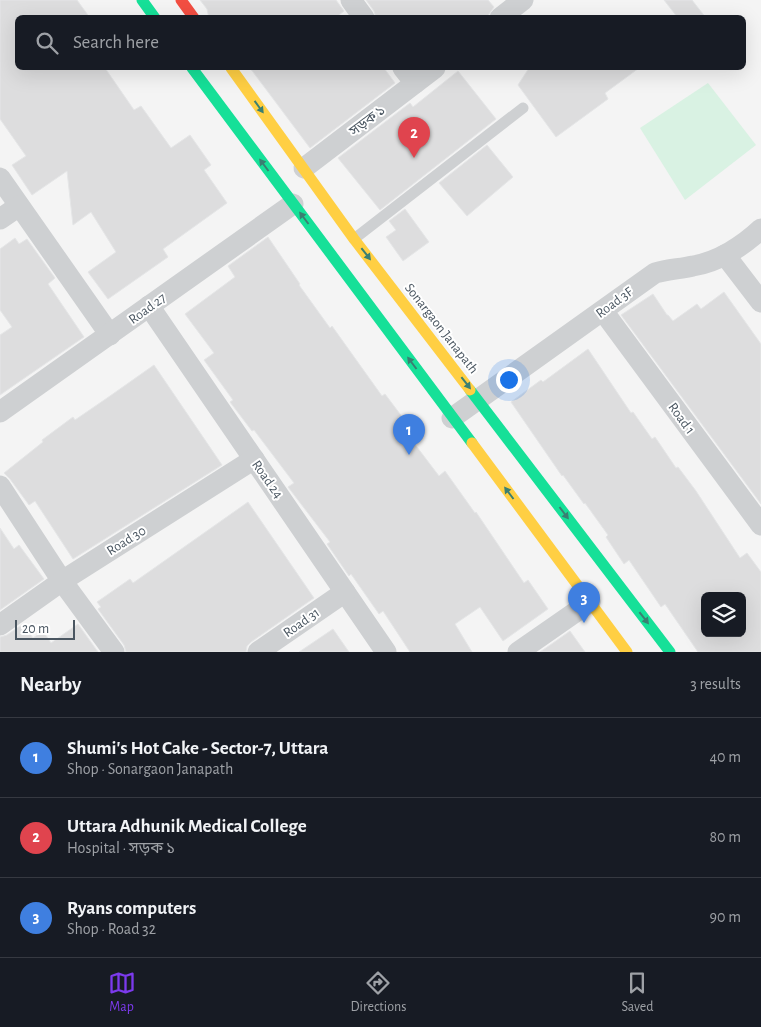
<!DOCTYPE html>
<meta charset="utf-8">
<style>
:root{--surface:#171b24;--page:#242831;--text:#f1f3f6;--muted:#9ea1a6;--line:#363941;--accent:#7c3aed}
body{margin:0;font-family:"Alegreya Sans","Noto Sans Bengali",sans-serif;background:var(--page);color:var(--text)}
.controls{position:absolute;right:15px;bottom:15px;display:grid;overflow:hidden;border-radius:8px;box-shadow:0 5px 20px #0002}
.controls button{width:45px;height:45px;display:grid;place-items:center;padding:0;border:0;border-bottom:1px solid var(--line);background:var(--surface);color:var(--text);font:25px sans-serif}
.scale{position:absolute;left:15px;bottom:12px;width:60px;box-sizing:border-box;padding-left:5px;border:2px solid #4a5661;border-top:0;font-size:14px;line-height:18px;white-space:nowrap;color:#4a5661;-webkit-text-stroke:4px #fff;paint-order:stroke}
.you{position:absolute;left:508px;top:379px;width:18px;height:18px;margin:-12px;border:4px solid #fff;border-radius:50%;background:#1a73e8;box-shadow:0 0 0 8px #1a73e833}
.badge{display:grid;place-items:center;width:32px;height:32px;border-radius:50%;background:var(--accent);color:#fff;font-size:16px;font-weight:700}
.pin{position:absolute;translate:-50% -41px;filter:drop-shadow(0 1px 2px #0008)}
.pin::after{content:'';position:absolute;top:26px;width:18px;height:15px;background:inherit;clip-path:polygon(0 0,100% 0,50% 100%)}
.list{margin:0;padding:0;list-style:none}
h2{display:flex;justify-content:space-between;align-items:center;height:65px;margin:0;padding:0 20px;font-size:21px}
h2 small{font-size:16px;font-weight:400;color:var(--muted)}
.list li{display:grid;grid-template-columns:32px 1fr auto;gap:15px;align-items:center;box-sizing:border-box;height:80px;padding:0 20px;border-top:1px solid var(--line)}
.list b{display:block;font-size:19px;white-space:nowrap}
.list p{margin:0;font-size:16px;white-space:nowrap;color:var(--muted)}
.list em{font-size:16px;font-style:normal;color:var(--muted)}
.icon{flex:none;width:28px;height:28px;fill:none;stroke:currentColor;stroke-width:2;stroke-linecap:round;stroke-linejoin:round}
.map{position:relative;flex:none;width:761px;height:652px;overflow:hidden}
.search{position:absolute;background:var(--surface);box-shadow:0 5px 20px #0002;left:15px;right:15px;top:15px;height:55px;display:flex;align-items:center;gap:12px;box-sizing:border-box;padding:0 18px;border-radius:8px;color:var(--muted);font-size:19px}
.sheet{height:305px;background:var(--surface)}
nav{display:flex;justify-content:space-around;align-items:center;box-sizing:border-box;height:70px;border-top:1px solid var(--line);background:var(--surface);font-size:14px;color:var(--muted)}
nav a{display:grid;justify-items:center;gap:2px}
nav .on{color:var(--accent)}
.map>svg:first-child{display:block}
</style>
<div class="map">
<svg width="761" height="652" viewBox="0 0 761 652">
<rect width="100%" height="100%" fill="#f4f4f4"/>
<path fill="#d9f2e3" d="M708,83L756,145L685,200L640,128Z"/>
<g fill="#ddddde" stroke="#e5e6e7" fill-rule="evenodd">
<path d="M0,0H77L90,18H18V68H105L134,110L141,106L171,148L190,135L211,165L204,170L227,203L163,249L168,257L108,299L88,272L116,252L91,212L73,225L67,171L32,195L12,165L26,156L0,119Z"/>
<path d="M200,0H336L344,11L335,18H209L207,9Z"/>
<path d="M366,0H488L494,7L486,18H376L374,11Z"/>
<path d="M664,0H692L706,18H678Z"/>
<path d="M250,68H384L395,83L310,148Z"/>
<path d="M529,68H639L605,93L608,99L556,137L518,85Z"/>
<path d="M458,71L496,119L380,210L338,158L410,103L413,107Z"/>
<path d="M487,145L513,177L467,216L439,183Z"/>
<path d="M405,209L429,242L403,261L386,237L396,230L389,221Z"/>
<path d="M268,237L300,284L299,285L330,328L332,326L382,396L385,394L406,422L401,426L439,476L445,471L475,513L476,512L524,583L528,580L548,609L503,641L480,607L455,624L472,652H410L383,611L379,614L351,574L349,576L327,544L330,542L288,487L294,483L254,430L252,431L230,402L233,400L204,360L214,353L185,314L235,277L228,266Z"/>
<path d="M15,238L19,244L27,239L55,278L48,284L84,337L0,395V335L12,327L0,310V249Z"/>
<path d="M724,292L761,344V504L621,315L653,294L667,315H668L673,321L697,304L701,309Z"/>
<path d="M588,349L631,413L633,412L652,439L655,437L676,468L678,467L696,491L740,558L747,553L761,572V652H698L665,604L661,607L629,560L624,564L606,537L608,535L585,503L584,504L563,475L562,476L511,402L541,380L543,382ZM705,596H742V633H705Z"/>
<path d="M154,365L222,465L73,559L35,501L29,505L10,479L4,473L43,442L42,440L73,417L75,420L110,396Z"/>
<path d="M248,502L314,598L251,642L247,646L246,652H126L124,645L98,609L101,607L97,602L130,579L133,583Z"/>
<path d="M0,528L14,549L19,545L44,579L0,610Z"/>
<path d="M23,624L33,638L43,631L51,643L78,624L98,652H0V637L7,635Z"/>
<path d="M333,629L349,652H299Z"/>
<path d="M570,631L585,652H540L553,643Z"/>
</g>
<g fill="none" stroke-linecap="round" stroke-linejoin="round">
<path stroke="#ced0d2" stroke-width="11" d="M354,239L523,108"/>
<g stroke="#ced0d2" stroke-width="21">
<path d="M351,0L364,18"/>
<path d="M500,18L523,0"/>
<path d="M403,68L415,83"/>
<path d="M304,168L435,68"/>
<path d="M0,178L110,335"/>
<path d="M0,219L19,206"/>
<path d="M725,255L761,302"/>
<path d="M149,306L386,652"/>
<path d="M603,311L761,525"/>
<path d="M0,412L293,204"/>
<path d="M452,418L655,273C668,269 680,269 693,266C718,262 743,246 761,229"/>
<path d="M0,486L62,581L114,652"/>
<path d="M0,625L62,581L254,459"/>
<path d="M258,652L345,592"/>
<path d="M518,652L590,602"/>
</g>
<g stroke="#16e098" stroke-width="11">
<path d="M142,0L155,18"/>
<path d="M192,68L472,443"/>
<path d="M470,390L670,652"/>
</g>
<g stroke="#ffcf43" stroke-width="11">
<path d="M231,68L354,239L470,390"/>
<path d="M472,443L627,652"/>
</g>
<path stroke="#f24e42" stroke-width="11" d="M181,0L194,18"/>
</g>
<defs><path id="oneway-solid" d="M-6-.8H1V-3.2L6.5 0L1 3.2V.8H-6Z" transform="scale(1.25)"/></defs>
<g fill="#3a7f72">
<use href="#oneway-solid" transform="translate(259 107) rotate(54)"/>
<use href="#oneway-solid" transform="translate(264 165) rotate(-127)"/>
<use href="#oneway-solid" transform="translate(304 218) rotate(-127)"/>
<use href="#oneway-solid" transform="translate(366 254) rotate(52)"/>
<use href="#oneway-solid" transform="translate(412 363) rotate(-127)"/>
<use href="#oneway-solid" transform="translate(466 383) rotate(52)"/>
<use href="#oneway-solid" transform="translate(509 493) rotate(-127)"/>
<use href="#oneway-solid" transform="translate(564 513) rotate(53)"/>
<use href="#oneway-solid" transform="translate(644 618) rotate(52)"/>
</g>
<g text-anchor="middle" stroke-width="4" stroke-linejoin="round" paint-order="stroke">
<g font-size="14" fill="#4a5661" stroke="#fff">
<text transform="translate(367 120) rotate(-37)" y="5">সড়ক ১</text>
<text transform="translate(614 302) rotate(-36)" y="5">Road 3F</text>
<text transform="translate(147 308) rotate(-36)" y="5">Road 27</text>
<text transform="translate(442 328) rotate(52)" y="5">Sonargaon Janapath</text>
<text transform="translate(682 418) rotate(54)" y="5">Road 1</text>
<text transform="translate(268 479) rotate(55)" y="5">Road 24</text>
<text transform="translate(126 540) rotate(-32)" y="5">Road 30</text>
<text transform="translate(301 622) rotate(-35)" y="5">Road 31</text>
</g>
</g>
</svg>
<div class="controls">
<button><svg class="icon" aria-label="layers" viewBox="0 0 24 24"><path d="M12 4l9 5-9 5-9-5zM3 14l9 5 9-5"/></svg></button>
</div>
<div class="scale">20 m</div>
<div class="you"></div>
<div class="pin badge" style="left:409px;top:455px;background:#3f7fe0">1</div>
<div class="pin badge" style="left:414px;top:158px;background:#e0444e">2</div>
<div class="pin badge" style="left:584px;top:623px;background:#3f7fe0">3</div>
<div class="search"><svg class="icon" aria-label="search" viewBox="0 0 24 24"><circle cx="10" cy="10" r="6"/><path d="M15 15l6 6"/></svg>Search here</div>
</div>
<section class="sheet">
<h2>Nearby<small>3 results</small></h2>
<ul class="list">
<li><span class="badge" style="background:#3f7fe0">1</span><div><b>Shumi's Hot Cake - Sector-7, Uttara</b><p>Shop · Sonargaon Janapath</p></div><em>40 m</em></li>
<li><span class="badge" style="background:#e0444e">2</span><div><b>Uttara Adhunik Medical College</b><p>Hospital · সড়ক ১</p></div><em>80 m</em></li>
<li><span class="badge" style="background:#3f7fe0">3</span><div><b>Ryans computers</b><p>Shop · Road 32</p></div><em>90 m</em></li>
</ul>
</section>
<nav>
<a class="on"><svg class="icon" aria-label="map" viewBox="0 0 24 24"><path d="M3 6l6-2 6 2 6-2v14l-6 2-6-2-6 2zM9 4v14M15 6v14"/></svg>Map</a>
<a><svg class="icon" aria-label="directions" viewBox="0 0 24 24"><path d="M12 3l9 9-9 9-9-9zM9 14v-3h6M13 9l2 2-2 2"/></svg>Directions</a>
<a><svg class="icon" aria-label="saved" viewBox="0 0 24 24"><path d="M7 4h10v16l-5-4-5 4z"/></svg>Saved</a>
</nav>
